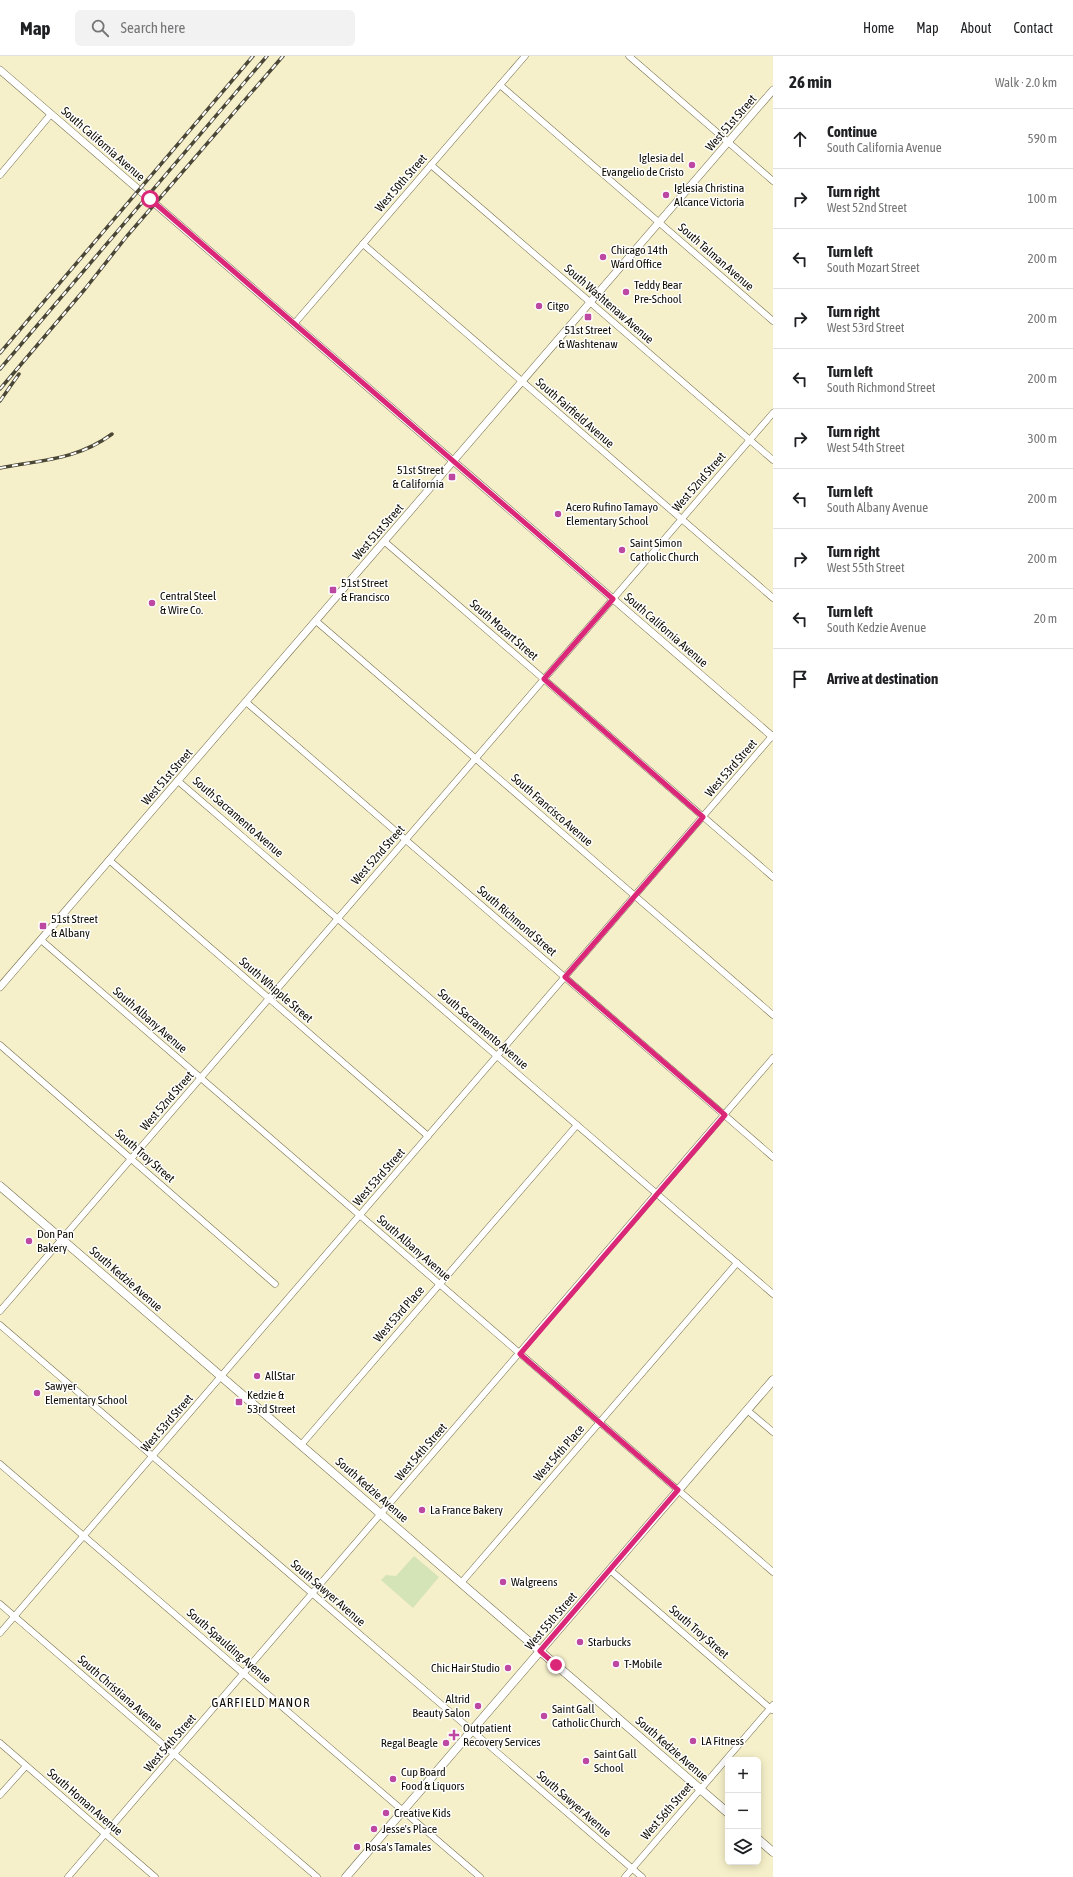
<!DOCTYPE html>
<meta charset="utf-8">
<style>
:root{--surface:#fff;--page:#f2f2f2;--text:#202124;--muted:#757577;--line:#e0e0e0}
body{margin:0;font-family:"Asap Condensed",sans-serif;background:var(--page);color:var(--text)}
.controls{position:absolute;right:12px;bottom:12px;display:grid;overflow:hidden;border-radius:6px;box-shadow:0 2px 10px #0003}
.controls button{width:36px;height:36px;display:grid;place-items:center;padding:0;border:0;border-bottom:1px solid var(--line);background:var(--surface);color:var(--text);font:20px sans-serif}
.stop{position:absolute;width:12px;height:12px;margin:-9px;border:3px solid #db2777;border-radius:50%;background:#fff}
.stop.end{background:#db2777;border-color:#fff;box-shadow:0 1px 4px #0008}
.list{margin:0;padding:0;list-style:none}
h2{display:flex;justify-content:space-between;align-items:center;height:52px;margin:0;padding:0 16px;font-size:17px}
h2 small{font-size:13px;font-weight:400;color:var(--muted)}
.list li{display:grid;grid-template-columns:26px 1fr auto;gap:12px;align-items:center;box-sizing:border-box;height:60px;padding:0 16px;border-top:1px solid var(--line)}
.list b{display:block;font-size:15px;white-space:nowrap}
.list p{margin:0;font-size:13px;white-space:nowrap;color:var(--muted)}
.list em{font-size:13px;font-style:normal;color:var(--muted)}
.icon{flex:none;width:22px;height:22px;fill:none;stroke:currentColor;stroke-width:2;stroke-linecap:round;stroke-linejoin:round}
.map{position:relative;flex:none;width:773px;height:1821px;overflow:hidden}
header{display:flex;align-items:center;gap:24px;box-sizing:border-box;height:56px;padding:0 20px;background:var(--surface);border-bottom:1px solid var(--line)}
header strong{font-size:19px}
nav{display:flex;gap:22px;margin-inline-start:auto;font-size:14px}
.search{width:280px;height:36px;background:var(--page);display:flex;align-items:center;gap:10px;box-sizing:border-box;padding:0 14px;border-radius:6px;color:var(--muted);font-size:15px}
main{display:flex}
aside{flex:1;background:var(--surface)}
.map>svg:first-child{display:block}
</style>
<header>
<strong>Map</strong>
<div class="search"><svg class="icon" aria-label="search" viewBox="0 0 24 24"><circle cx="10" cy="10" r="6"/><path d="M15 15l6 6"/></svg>Search here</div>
<nav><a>Home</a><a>Map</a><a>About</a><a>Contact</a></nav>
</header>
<main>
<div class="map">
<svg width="773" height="1821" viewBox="0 0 773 1821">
<rect width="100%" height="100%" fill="#f6f0ca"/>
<path fill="#d5e4b7" d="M414,1500L439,1521L413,1552L381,1524L386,1519L396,1520Z"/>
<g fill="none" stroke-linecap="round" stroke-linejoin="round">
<g stroke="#736d4b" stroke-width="7">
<g id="minor">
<path d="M629,0L773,125"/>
<path d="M500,29L773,265"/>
<path d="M431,109L773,404"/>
<path d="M0,119L51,58"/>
<path d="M363,188L773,542"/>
<path d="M294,268L525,0"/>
<path d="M385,486L773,821"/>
<path d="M316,565L773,959"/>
<path d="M246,646L773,1101"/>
<path d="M178,725L773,1238"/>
<path d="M109,804L428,1080"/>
<path d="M41,884L773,1516"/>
<path d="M0,989L275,1228"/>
<path d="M0,1255L773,357"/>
<path d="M0,1269L642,1821"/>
<path d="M747,1354L773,1376"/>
<path d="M301,1389L577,1069"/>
<path d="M0,1408L480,1821"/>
<path d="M610,1514L772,1654"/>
<path d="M461,1527L737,1207"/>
<path d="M0,1548L317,1821"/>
<path d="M0,1577L773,679"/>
<path d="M0,1687L155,1821"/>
<path d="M0,1739L26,1710"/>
<path d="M68,1821L773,1002"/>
<path d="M625,1821L773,1649"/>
</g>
</g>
<g stroke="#736d4b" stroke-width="8">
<g id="tertiary">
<path d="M0,14L773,681"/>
<path d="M0,931L773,34"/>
</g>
</g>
<g stroke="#736d4b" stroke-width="9">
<g id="secondary">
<path d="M0,1130L728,1757"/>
<path d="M758,1783L773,1796"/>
<path d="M346,1821L773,1324"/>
</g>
</g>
<use href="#minor" stroke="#fff" stroke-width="6"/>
<use href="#tertiary" stroke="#fff" stroke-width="7"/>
<use href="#secondary" stroke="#fff" stroke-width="8"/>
<g stroke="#4b4736" stroke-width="3.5">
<g id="rail">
<path d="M0,297L253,0"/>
<path d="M0,313L267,0"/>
<path d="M0,333L85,233L127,180L283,0"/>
<path d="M0,345L19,318"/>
<path d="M0,412C41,404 77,404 112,378"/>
</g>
</g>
<use href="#rail" stroke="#fff" stroke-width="2" stroke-dasharray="6" stroke-linecap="butt"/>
</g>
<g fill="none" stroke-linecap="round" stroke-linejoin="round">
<path stroke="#db2777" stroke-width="5" d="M150,143L613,543L544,623L703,761L565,921L725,1059L520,1298L678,1434L540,1595L556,1609"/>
</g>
<g fill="#bc48a2" stroke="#fff" stroke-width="1.5">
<circle cx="692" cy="109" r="4"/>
<circle cx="666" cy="139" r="4"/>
<circle cx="603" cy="201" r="4"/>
<circle cx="626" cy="236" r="4"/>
<circle cx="539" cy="250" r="4"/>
<rect x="584" y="257" width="8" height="8" rx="2"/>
<rect x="448" y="417" width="8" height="8" rx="2"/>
<circle cx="558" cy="458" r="4"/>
<circle cx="622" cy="494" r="4"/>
<rect x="329" y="530" width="8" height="8" rx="2"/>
<circle cx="152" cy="547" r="4"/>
<rect x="39" y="866" width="8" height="8" rx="2"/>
<circle cx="29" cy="1185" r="4"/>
<circle cx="257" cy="1320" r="4"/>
<circle cx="37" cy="1337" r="4"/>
<rect x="235" y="1342" width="8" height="8" rx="2"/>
<circle cx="422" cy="1454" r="4"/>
<circle cx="503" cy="1526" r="4"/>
<circle cx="580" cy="1586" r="4"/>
<circle cx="616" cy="1608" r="4"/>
<circle cx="508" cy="1612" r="4"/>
<circle cx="478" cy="1650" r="4"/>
<circle cx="544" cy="1660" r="4"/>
<path d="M452 1673h4v4h4v4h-4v4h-4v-4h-4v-4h4z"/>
<circle cx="693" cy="1685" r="4"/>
<circle cx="446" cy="1687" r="4"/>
<circle cx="586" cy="1705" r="4"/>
<circle cx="393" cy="1723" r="4"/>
<circle cx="386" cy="1757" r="4"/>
<circle cx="374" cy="1773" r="4"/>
<circle cx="357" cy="1791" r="4"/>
</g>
<g text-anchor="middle" stroke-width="3" stroke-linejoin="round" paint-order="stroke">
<g font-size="12" fill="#0f0c02" stroke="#fff">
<text transform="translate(731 67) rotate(-49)" y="4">West 51st Street</text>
<text transform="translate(103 88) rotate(41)" y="4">South California Avenue</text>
<text transform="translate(401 127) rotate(-49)" y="4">West 50th Street</text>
<text transform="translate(716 201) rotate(41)" y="4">South Talman Avenue</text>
<text transform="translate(609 248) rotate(41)" y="4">South Washtenaw Avenue</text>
<text transform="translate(575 357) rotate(41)" y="4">South Fairfield Avenue</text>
<text transform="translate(699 426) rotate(-49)" y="4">West 52nd Street</text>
<text transform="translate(378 476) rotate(-49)" y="4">West 51st Street</text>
<text transform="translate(504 574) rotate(41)" y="4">South Mozart Street</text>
<text transform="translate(666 574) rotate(41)" y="4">South California Avenue</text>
<text transform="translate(731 712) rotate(-49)" y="4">West 53rd Street</text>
<text transform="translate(167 721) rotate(-49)" y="4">West 51st Street</text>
<text transform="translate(552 754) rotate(41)" y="4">South Francisco Avenue</text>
<text transform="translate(238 761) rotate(41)" y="4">South Sacramento Avenue</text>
<text transform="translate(378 799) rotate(-49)" y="4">West 52nd Street</text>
<text transform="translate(517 865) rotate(41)" y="4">South Richmond Street</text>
<text transform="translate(276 934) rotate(41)" y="4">South Whipple Street</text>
<text transform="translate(150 964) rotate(41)" y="4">South Albany Avenue</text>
<text transform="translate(483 973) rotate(41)" y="4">South Sacramento Avenue</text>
<text transform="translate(167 1045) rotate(-49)" y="4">West 52nd Street</text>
<text transform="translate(145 1100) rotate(41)" y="4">South Troy Street</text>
<text transform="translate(379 1121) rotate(-49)" y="4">West 53rd Street</text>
<text transform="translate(414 1192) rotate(41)" y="4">South Albany Avenue</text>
<text transform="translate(126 1223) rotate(41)" y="4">South Kedzie Avenue</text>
<text transform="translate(399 1258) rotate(-49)" y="4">West 53rd Place</text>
<text transform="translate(167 1367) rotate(-49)" y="4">West 53rd Street</text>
<text transform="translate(421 1396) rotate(-49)" y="4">West 54th Street</text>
<text transform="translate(559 1397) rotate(-49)" y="4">West 54th Place</text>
<text transform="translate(372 1434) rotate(41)" y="4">South Kedzie Avenue</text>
<text transform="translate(328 1537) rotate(41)" y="4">South Sawyer Avenue</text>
<text transform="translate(551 1565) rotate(-49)" y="4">West 55th Street</text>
<text transform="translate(699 1576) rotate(41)" y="4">South Troy Street</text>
<text transform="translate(229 1590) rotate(41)" y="4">South Spaulding Avenue</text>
<text transform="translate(120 1637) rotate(41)" y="4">South Christiana Avenue</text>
<text transform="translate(170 1687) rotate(-49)" y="4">West 54th Street</text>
<text transform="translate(672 1693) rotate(41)" y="4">South Kedzie Avenue</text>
<text transform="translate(85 1746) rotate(41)" y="4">South Homan Avenue</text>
<text transform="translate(574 1748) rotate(41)" y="4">South Sawyer Avenue</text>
<text transform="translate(667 1755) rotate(-49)" y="4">West 56th Street</text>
</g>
<g font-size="12" fill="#0f0c02" stroke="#fff" text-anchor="start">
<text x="684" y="106" text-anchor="end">Iglesia del<tspan x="684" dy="14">Evangelio de Cristo</tspan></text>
<text x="674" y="136">Iglesia Christina<tspan x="674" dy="14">Alcance Victoria</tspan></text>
<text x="611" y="198">Chicago 14th<tspan x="611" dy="14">Ward Office</tspan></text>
<text x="634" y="233">Teddy Bear<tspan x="634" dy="14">Pre-School</tspan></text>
<text x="547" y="254">Citgo</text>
<text x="588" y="278" text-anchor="middle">51st Street<tspan x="588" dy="14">&amp; Washtenaw</tspan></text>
<text x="444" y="418" text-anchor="end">51st Street<tspan x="444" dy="14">&amp; California</tspan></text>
<text x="566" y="455">Acero Rufino Tamayo<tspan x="566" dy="14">Elementary School</tspan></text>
<text x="630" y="491">Saint Simon<tspan x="630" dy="14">Catholic Church</tspan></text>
<text x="341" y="531">51st Street<tspan x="341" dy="14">&amp; Francisco</tspan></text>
<text x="160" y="544">Central Steel<tspan x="160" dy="14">&amp; Wire Co.</tspan></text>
<text x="51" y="867">51st Street<tspan x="51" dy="14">&amp; Albany</tspan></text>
<text x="37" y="1182">Don Pan<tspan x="37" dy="14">Bakery</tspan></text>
<text x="265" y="1324">AllStar</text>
<text x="45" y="1334">Sawyer<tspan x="45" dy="14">Elementary School</tspan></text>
<text x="247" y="1343">Kedzie &amp;<tspan x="247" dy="14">53rd Street</tspan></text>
<text x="430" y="1458">La France Bakery</text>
<text x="511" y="1530">Walgreens</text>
<text x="588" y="1590">Starbucks</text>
<text x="624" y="1612">T-Mobile</text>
<text x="500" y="1616" text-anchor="end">Chic Hair Studio</text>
<text x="470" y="1647" text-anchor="end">Altrid<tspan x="470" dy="14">Beauty Salon</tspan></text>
<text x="552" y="1657">Saint Gall<tspan x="552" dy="14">Catholic Church</tspan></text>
<text x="463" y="1676">Outpatient<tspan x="463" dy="14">Recovery Services</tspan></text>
<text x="701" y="1689">LA Fitness</text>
<text x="438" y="1691" text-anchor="end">Regal Beagle</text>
<text x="594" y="1702">Saint Gall<tspan x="594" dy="14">School</tspan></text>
<text x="401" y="1720">Cup Board<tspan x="401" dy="14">Food &amp; Liquors</tspan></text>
<text x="394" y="1761">Creative Kids</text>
<text x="382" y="1777">Jesse's Place</text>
<text x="365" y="1795">Rosa's Tamales</text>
</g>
<g font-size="13" letter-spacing="1" fill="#0f0c02" stroke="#fff">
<text x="261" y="1651">GARFIELD MANOR</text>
</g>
</g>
</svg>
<div class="controls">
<button>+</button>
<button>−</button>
<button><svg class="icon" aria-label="layers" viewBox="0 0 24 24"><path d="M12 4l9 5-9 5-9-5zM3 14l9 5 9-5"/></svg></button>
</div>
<div class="stop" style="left:150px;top:143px"></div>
<div class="stop end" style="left:556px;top:1609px"></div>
</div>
<aside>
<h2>26 min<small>Walk · 2.0 km</small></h2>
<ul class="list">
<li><svg class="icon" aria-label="ahead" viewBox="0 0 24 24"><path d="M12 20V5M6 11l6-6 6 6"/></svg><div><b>Continue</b><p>South California Avenue</p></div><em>590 m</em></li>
<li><svg class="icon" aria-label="right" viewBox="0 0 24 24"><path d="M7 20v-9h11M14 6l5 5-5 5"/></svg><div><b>Turn right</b><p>West 52nd Street</p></div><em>100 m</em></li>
<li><svg class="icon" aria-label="left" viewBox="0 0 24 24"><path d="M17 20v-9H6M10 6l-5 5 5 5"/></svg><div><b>Turn left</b><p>South Mozart Street</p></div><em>200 m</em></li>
<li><svg class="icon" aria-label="right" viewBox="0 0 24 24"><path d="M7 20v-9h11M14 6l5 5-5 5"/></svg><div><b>Turn right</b><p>West 53rd Street</p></div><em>200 m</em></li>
<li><svg class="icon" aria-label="left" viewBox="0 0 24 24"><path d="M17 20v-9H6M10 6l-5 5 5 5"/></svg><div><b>Turn left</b><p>South Richmond Street</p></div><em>200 m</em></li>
<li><svg class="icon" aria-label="right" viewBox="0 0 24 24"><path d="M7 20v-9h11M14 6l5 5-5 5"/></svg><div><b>Turn right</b><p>West 54th Street</p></div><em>300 m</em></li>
<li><svg class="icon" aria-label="left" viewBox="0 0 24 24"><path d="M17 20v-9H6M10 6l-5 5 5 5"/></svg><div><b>Turn left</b><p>South Albany Avenue</p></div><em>200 m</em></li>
<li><svg class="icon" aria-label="right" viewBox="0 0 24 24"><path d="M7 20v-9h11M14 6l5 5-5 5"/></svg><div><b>Turn right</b><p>West 55th Street</p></div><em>200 m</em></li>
<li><svg class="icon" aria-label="left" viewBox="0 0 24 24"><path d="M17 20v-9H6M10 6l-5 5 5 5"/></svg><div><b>Turn left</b><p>South Kedzie Avenue</p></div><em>20 m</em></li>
<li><svg class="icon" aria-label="arrive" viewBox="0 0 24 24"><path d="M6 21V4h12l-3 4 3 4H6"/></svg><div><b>Arrive at destination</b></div></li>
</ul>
</aside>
</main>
